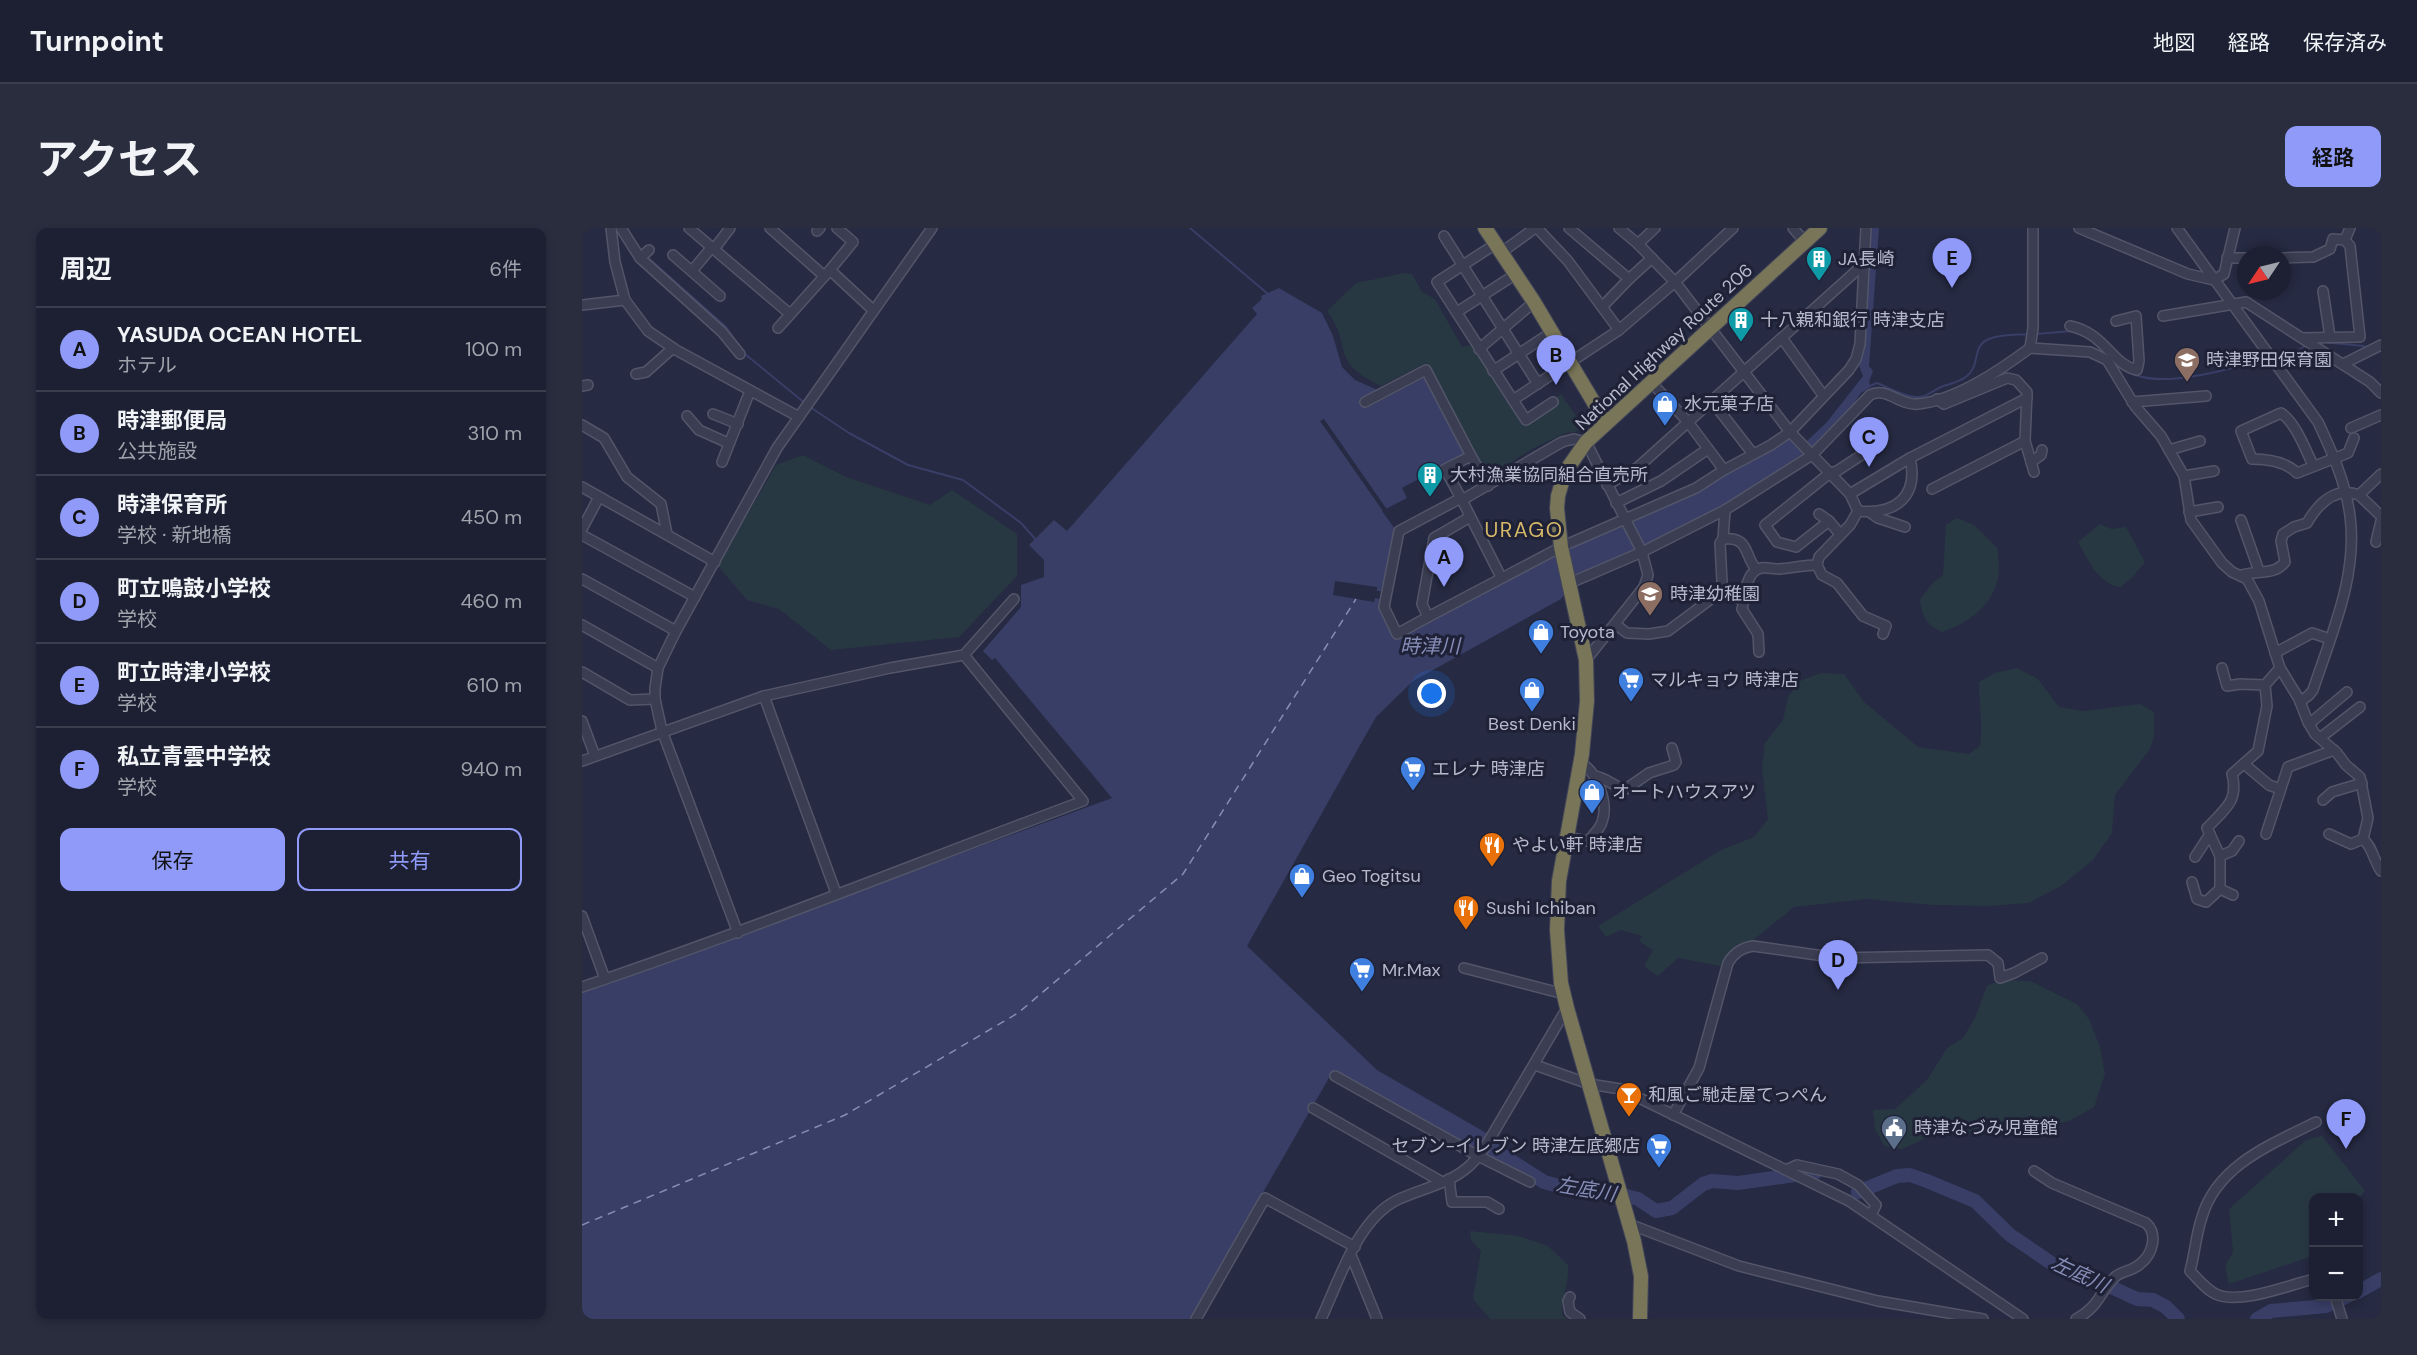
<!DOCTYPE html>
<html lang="ja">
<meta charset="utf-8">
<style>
:root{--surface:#1c2032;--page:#292d3e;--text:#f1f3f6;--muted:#a0a3ac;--line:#3a3e4d;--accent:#909af8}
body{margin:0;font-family:"DM Sans","Noto Sans JP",sans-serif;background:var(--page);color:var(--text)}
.controls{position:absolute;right:18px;bottom:18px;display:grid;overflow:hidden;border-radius:12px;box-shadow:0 3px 9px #0003}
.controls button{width:54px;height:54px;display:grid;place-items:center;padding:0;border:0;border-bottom:2px solid var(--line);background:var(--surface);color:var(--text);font:30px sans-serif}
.compass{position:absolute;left:1655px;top:18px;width:54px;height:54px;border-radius:50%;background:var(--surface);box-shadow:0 3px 9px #0003;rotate:235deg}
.you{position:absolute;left:850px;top:466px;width:21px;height:21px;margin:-15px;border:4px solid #fff;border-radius:50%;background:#1a73e8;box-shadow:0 0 0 9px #1a73e833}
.badge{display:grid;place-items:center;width:39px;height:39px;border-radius:50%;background:var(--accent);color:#111;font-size:20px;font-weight:700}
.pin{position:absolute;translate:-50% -50px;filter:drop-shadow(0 2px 3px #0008)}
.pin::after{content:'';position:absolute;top:32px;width:21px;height:18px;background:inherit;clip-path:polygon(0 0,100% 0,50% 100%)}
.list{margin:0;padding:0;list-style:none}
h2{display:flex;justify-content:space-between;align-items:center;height:78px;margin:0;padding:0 24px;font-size:26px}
h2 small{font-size:20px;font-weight:400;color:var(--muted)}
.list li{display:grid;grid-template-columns:39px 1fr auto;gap:18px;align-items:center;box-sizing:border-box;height:84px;padding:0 24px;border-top:2px solid var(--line)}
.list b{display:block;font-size:22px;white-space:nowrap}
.list p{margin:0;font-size:20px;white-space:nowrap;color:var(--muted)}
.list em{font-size:20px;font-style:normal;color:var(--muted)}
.actions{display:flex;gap:12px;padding:18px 24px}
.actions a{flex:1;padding:14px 0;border:2px solid var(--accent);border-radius:12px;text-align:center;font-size:21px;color:var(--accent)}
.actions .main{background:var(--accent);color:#111}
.map{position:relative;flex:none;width:1799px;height:1091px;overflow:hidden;border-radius:12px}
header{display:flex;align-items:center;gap:36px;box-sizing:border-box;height:84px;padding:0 30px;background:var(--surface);border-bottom:2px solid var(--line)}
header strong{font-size:28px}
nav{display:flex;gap:33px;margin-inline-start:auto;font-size:21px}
.intro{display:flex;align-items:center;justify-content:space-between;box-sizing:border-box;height:144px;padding:0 36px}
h1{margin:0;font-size:42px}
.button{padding:15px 27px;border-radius:12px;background:var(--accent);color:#111;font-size:21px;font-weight:700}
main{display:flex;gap:36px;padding:0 36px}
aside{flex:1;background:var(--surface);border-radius:12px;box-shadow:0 3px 9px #0003}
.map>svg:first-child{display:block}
</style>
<header>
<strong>Turnpoint</strong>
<nav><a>地図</a><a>経路</a><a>保存済み</a></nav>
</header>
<div class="intro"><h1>アクセス</h1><a class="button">経路</a></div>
<main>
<aside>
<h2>周辺<small>6件</small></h2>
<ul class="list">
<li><span class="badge">A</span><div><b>YASUDA OCEAN HOTEL</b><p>ホテル</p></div><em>100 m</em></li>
<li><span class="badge">B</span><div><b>時津郵便局</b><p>公共施設</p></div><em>310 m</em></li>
<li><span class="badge">C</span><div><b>時津保育所</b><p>学校 · 新地橋</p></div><em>450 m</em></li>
<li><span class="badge">D</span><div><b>町立鳴鼓小学校</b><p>学校</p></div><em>460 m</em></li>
<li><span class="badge">E</span><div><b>町立時津小学校</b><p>学校</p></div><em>610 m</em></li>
<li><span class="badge">F</span><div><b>私立青雲中学校</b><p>学校</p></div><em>940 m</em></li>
</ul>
<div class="actions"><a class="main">保存</a><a>共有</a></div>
</aside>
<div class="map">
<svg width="1799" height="1091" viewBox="0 0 1799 1091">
<rect width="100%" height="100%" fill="#262a42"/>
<g fill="#283843">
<path d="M823,45L830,46L840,64L853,71L880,119L890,117L924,172L930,174L941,191L979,166L1002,200L993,204L983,205L950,221L905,250L844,135L799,158C746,132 772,120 745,83L774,55Z"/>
<path d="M221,227L264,249L348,277L370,262L435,306V348L377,409L249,422L197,381L165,372L136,338L194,237Z"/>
<path d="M1375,290L1392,297L1416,321C1416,330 1418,341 1416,349C1411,378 1386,395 1360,404C1345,397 1340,389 1338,372L1349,357L1361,347L1364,297Z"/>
<path d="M1518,296L1530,301L1544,299L1563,334L1549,351L1538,359C1516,356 1506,331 1496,314Z"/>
<path d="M1435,440L1456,451L1477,479L1502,483L1558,476L1572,484V508L1568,521L1533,567L1530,605L1511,632L1479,658L1446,675L1409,678L1351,677L1285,671L1212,679L1139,738L1096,730L1076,748L1062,738L1071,722L1057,713L1060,708L1039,702L1024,709L1016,698L1139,622L1172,609L1186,591L1180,540L1183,515L1201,492L1206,469L1218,453L1239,445L1262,446L1282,474L1336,519L1387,526L1398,518C1401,497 1397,476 1397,454L1413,445Z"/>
<path d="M1419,752L1448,753L1495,776L1507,791L1518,819L1523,846L1512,879L1487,893L1451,902L1348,908L1320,921L1302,918L1293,901L1291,882L1313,881L1345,852L1365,820L1381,810L1393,790L1405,758Z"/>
<path d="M1740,908L1783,963L1777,970H1732L1731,1028L1647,1056L1643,1038L1651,1024L1647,981L1724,912Z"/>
<path d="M888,1003L937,1008L966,1018L986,1037C987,1056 980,1067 980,1087L985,1091H908L891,1071L899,1023L889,1012Z"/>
</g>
<path fill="#393e67" d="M1287,0H1297L1287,138L1291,143L1287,154L1289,159L1279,165L1270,178L1231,219L1130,286L1000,345L979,371L831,453L794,489L665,718L795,842L906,906L895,925L751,843L608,1091H0V764L530,570L413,430L410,432L401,423L439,379V357L462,349V332L447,317L472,292L485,303L675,86L670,80L680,71L679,68L697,60L740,85L751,108L760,139L773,152L798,163L779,174L784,180L842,150L883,226L820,260L825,270L800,283L813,301L799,380L812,411L1206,209L1225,213L1245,194L1281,148L1275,133Z"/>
<g fill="#262a42">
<path d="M742,191L806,283L803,286L738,193Z"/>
<path d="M753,353L795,359V363L805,364L803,372L793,370L792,374L751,367Z"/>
</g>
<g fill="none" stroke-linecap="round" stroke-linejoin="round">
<g stroke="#393e67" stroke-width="2">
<path d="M45,0L49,8"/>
<path d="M608,0L686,66"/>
<path d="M63,27L144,99L163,126L224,176"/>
<path d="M1454,106L1490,103"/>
<path d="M1734,115L1740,114L1782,118"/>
<path d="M1692,130L1710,126L1725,117"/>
<path d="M1534,135C1565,169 1647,140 1686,131"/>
<path d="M1288,158L1295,155C1308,160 1320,168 1334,169C1344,170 1350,163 1359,159C1372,154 1386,153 1392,138C1396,127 1394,116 1407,111C1418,106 1435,107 1448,106"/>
<path d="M228,179L267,205L326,237L381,252L439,295L455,313"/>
</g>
<g stroke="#393e67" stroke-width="14">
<path d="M892,909L962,954L988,961L1021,962L1056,971L1074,983L1090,980L1121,956L1130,953L1156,955L1234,944"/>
<path d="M1276,964L1315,948L1328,947L1345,953L1393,973L1428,1007L1478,1041L1516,1053L1555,1071L1571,1072L1584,1079L1596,1091"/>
<path d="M1776,1064L1799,1051"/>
<path d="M1675,1091L1689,1083L1744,1078L1766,1068"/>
</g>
<path stroke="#868db7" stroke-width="1.5" stroke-dasharray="8 6" stroke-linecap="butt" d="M0,997L263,887L436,785L601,646L774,371"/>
<g stroke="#535569" stroke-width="12">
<g id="minor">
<path d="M29,0L33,34L43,72L66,103L94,122L217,189"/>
<path d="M39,0L58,30L140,104L158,126"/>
<path d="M107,0L208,86"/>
<path d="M188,0L241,47"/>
<path d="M955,0L986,33L1037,102"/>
<path d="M987,0L1047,51L1020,79"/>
<path d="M1037,0L1056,16L1093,54L1208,204L1268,266L1276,283"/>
<path d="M1211,0L1223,14"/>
<path d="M1497,0L1606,46L1632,52L1642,46L1653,0"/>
<path d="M1595,0L1736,194C1750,224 1764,255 1768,288C1776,348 1749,407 1731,462L1727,467L1718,474"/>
<path d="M235,3L238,0"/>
<path d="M862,8L956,156"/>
<path d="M1763,12L1768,0"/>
<path d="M915,15L855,54L931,172L1037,102L1093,54L1151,0"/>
<path d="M1056,16L1073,0"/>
<path d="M132,21L148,0"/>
<path d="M920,24L953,0"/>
<path d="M91,27L138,68"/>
<path d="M58,30L67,22"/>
<path d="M1645,30H1664"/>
<path d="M1700,30L1731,29L1748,21L1751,11L1763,12L1768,18L1778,109L1720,110"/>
<path d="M248,42L271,14L255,0"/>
<path d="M110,43L130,19"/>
<path d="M1047,51L1070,30"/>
<path d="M1741,63L1748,109"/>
<path d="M0,77L43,72"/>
<path d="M875,84L934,46"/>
<path d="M1581,88L1664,74L1788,154L1799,165"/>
<path d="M1488,98C1523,105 1530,137 1555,142L1557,133L1554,88L1534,93"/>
<path d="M196,100L248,42L291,82"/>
<path d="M1200,110L1241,167"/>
<path d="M1448,120L1508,124L1525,132L1553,178L1579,208L1602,248L1609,292L1640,335L1650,344L1665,351L1677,373L1698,440L1717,471L1726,494L1733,506L1755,525L1764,537L1778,549L1786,590L1781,611C1790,618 1792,633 1799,643"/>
<path d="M897,121L952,74"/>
<path d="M1761,136L1799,117"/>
<path d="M911,143L970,104"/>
<path d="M54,146L64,144L91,120"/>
<path d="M1069,154L1106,194L1142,242"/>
<path d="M0,158L6,157"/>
<path d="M931,172L944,192L971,174"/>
<path d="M1130,173L1171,226"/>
<path d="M783,174L844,142L889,228L863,241L880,272"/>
<path d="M1550,174L1624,168"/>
<path d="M131,186L156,196"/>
<path d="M105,188L117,202L146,215"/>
<path d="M0,197L22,210L45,249L79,276L85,306"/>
<path d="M1769,200L1799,187"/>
<path d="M1443,213L1452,244"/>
<path d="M1587,222L1618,213"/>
<path d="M889,228L906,258"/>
<path d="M1328,230L1445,170"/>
<path d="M140,234L168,163"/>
<path d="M1449,234L1459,227L1460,222"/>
<path d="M1731,237C1723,221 1714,195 1699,185L1659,203L1670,231C1685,231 1704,234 1715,245L1766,225L1772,210"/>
<path d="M1602,248L1632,243"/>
<path d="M1025,257L1055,240L1283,35"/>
<path d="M0,259L133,334"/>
<path d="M1350,261L1443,213L1445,164L1434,152L1425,150L1362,176L1355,171"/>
<path d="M1268,266L1328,230C1337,269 1313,287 1276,283"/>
<path d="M1777,267L1799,288"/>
<path d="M1034,275L1079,253L1126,221"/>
<path d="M1276,283L1268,297L1237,329L1235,337L1240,347L1255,355L1281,388L1304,398L1301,406"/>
<path d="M1607,284L1636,279"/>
<path d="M1289,285L1296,290L1323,299"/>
<path d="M1237,286L1247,293L1258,306"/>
<path d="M888,289L852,310L840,376L846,389L979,319L1114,260L1142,242L1189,217L1208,204L1267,142L1274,131L1278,116L1284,0"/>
<path d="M1659,292L1677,343"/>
<path d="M1247,293L1214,319L1195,314L1183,297L1248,245L1255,243L1281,226"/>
<path d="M0,301L17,269"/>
<path d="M0,307L113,369"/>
<path d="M1141,311C1168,308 1162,328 1174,341"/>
<path d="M1794,314L1799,293"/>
<path d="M1660,347C1675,342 1692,348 1703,334L1699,313L1701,306L1712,299L1725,295C1736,276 1753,258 1777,267L1799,246"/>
<path d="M919,349L880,272L980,214L992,211L1004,214L1060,324L1066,347L1062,359L1004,432"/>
<path d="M0,351L94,403"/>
<path d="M988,355L1060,324L1143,282L1230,227L1288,167C1304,158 1318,178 1336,176C1375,172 1418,142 1448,120L1451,100V0"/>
<path d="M1137,365L1163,372"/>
<path d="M846,389L815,406L802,379L817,303L879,270"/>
<path d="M1033,396L1045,405L1067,406L1086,403L1137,365L1140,354L1138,315L1141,311L1143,282"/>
<path d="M0,397L76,440"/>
<path d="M1177,424L1176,406L1160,381C1163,370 1163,343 1179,340C1185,339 1191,341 1197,341C1210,340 1222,337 1235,337"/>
<path d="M1693,425L1730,405L1748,411"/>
<path d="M1640,440L1645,458L1658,456L1683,457"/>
<path d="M0,444L48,472L73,471"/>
<path d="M182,468L254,665"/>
<path d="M0,493L13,528"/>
<path d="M1727,496L1765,464"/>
<path d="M1738,510L1778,479"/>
<path d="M0,533L182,468L308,440L382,427L432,371"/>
<path d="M1662,536L1687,557L1698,561"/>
<path d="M1013,548C1025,550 1033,560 1044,561L1067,545L1092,537L1094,534L1090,520"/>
<path d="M1741,572L1750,564L1780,555"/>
<path d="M1684,606L1706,539L1752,522"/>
<path d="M1747,606L1769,616L1781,611"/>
<path d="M984,609L1006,613C1011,607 1018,601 1020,594C1027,575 1015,544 999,535"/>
<path d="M1638,628L1650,623L1657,613"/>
<path d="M1613,629L1628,606"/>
<path d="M1610,654L1615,671L1624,674L1638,661V628L1625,600C1643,581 1657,573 1650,546L1676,523L1685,478L1683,457L1698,440"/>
<path d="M1638,661L1651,667"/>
<path d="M0,688L23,751"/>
<path d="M156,705L80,503L73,471V460L76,440L94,403L195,220L350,0"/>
<path d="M882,740L982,766"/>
<path d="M0,759C169,702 334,635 501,573L382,427"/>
<path d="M953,837L1007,856L1039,861L1267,973L1441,1091"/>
<path d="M753,848L896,928L948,954"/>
<path d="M731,880L860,954"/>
<path d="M1091,887L1117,840L1146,735C1152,725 1159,720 1171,718L1256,730L1406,727L1416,735L1418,750L1432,745L1460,730"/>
<path d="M1204,942L1215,937L1256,946L1276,957L1294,977L1289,987"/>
<path d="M1452,943L1470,955L1564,995C1576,1006 1571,1026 1558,1036C1551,1043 1539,1043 1533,1049C1517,1065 1517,1079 1494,1091"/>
<path d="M867,951L870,974H905L917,981"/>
<path d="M1047,996L1157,1038L1296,1073L1401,1091"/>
<path d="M769,1027L795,1091"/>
<path d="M1732,1051C1707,1057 1660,1076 1636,1067C1625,1063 1616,1051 1608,1043C1613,1025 1614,1006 1620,989C1635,937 1690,916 1734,894"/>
<path d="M1753,1068L1760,1091"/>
<path d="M988,1069L986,1073L988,1084L998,1091"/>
<path d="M614,1091L683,970L773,1019"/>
<path d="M739,1091C757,1053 775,992 815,972C838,961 867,956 886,939C891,935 894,930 899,926L985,780"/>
</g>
</g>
<g stroke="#424559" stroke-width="16">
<g id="highway">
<path d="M903,0L952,74L1024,195"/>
<path d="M1058,1091L1059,1048L1052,1013L985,780L979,755L975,702L977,653L1000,526L1005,473L1004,432L979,319L975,280L976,268L983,244L1004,214L1238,0"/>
</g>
</g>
<use href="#minor" stroke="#3b3e52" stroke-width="9"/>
<use href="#highway" stroke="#787558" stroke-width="14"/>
</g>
<defs>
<g id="building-pin" transform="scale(1.35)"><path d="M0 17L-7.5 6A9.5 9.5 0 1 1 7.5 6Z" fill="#0f9aa8" stroke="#1f2237"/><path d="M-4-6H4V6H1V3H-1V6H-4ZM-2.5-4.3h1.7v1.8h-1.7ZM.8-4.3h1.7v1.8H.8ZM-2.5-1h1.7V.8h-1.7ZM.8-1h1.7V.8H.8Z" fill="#fff"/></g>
<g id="school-pin" transform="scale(1.35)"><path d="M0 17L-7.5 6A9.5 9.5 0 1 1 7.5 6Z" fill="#8d6e63" stroke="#1f2237"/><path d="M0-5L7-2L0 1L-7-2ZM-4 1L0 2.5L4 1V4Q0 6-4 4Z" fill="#fff"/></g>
<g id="shop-pin" transform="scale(1.35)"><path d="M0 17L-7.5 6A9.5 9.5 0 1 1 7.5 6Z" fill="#3f7fe0" stroke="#1f2237"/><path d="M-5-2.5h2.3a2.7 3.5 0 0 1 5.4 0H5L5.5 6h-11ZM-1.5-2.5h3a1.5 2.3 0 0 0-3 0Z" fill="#fff"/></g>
<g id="supermarket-pin" transform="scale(1.35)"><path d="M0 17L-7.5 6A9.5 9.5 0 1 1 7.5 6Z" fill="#3f7fe0" stroke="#1f2237"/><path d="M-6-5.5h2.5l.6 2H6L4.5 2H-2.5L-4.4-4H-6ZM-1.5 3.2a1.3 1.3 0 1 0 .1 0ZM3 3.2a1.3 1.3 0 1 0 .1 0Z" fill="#fff"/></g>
<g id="restaurant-pin" transform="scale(1.35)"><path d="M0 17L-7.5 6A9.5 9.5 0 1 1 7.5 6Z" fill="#e8710a" stroke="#1f2237"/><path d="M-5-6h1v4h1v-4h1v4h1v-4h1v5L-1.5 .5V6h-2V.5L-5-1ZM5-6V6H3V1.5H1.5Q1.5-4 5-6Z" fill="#fff"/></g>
<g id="bar-pin" transform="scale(1.35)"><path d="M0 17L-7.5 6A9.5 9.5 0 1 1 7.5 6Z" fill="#e8710a" stroke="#1f2237"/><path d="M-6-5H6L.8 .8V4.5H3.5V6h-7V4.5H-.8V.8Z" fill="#fff"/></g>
<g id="civic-pin" transform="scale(1.35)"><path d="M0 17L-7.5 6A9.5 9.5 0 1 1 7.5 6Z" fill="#5c6f8a" stroke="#1f2237"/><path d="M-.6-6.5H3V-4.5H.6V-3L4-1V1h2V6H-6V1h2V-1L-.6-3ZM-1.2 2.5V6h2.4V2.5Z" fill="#fff"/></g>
</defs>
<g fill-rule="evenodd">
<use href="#building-pin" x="1237" y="31"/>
<use href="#building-pin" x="1159" y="92"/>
<use href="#school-pin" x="1605" y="132"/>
<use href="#shop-pin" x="1083" y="176"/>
<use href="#building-pin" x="848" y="247"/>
<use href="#school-pin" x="1068" y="366"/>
<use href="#shop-pin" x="959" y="404"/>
<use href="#supermarket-pin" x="1049" y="452"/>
<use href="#shop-pin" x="950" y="462"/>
<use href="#supermarket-pin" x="831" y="541"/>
<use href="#shop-pin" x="1010" y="564"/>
<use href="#restaurant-pin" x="910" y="617"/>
<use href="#shop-pin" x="720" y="648"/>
<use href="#restaurant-pin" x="884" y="680"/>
<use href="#supermarket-pin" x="780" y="742"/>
<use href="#bar-pin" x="1047" y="867"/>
<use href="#civic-pin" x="1312" y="900"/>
<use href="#supermarket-pin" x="1077" y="918"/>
</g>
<g text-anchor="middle" stroke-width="6" stroke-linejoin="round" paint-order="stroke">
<g font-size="18" fill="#b8bacc" stroke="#1f2237" text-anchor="start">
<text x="1256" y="37">JA長崎</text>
<text x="1178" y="98">十八親和銀行 時津支店</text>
<text x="1624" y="138">時津野田保育園</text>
<text x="1102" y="182">水元菓子店</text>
<text x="868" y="253">大村漁業協同組合直売所</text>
<text x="1088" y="372">時津幼稚園</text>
<text x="978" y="410">Toyota</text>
<text x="1068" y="458">マルキョウ 時津店</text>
<text x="950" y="502" text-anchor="middle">Best Denki</text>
<text x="850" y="547">エレナ 時津店</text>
<text x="1030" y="570">オートハウスアツ</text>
<text x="930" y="623">やよい軒 時津店</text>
<text x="740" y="654">Geo Togitsu</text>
<text x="904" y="686">Sushi Ichiban</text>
<text x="800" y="748">Mr.Max</text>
<text x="1066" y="873">和風ご馳走屋てっぺん</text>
<text x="1332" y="906">時津なづみ児童館</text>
<text x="1058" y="924" text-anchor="end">セブン-イレブン 時津左底郷店</text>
</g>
<g font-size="18" fill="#b8bacc" stroke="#1f2237">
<text transform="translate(1082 119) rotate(-43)" y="6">National Highway Route 206</text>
</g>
<g font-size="20" font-style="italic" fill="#868db7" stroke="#1f2237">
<text x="848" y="425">時津川</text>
<text transform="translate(1004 961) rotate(10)" y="7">左底川</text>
<text transform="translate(1498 1046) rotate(25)" y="7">左底川</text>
</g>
<g font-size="21" letter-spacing="1.5" fill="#d6b868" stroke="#1f2237">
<text x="942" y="309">URAGO</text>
</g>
</g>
</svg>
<div class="controls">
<button>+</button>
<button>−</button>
</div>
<svg class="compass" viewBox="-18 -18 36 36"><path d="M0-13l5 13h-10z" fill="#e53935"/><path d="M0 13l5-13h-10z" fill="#a0a3ac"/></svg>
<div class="you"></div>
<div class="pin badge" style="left:862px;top:359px">A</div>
<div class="pin badge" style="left:974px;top:157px">B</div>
<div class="pin badge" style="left:1287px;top:239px">C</div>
<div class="pin badge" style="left:1256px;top:762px">D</div>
<div class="pin badge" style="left:1370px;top:60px">E</div>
<div class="pin badge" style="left:1764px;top:921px">F</div>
</div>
</main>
